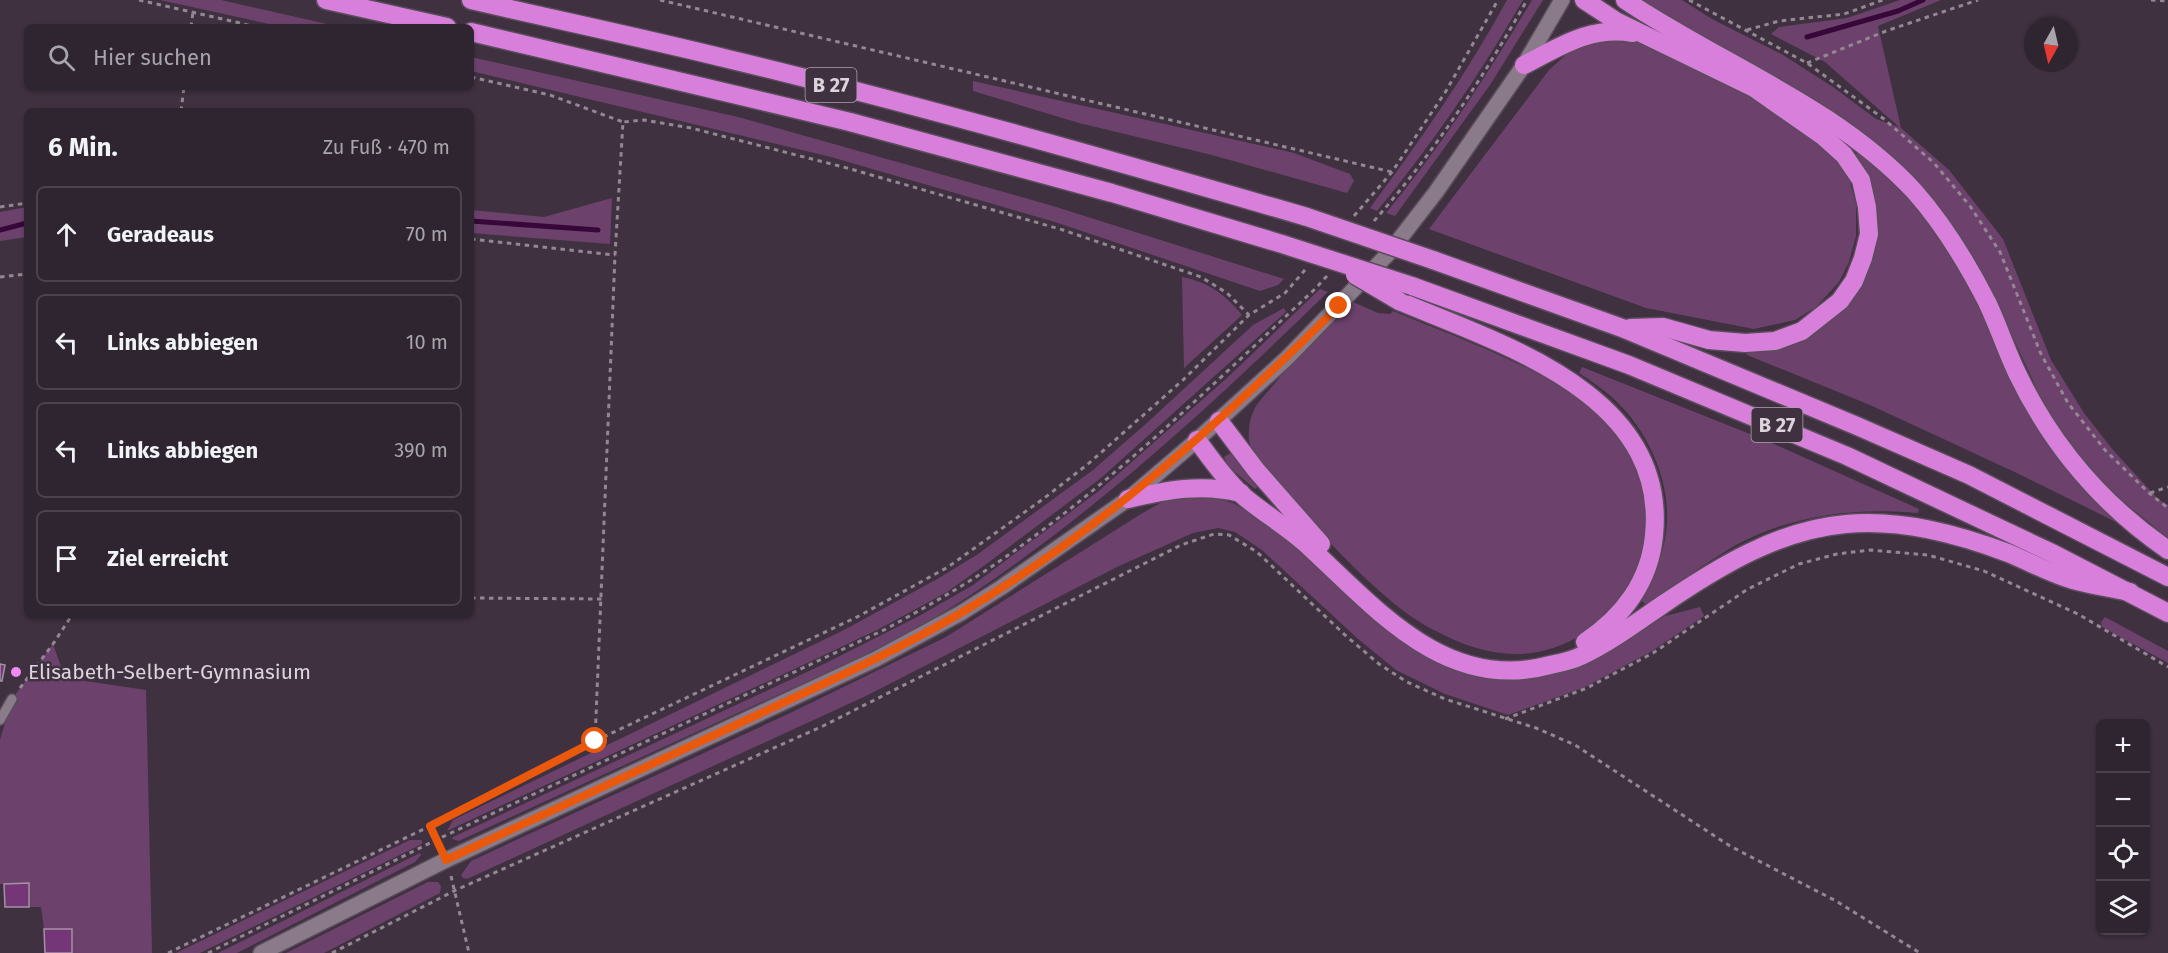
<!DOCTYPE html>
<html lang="de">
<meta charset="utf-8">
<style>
:root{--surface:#2f2530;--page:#372d38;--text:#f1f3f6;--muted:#a7a5ab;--line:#4a424c}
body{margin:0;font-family:"Fira Sans",sans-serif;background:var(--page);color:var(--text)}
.controls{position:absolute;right:18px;bottom:18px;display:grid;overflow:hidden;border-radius:9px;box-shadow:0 2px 4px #0004}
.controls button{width:54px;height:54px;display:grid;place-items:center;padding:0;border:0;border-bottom:2px solid var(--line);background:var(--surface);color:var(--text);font:30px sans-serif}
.compass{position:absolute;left:2024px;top:18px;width:54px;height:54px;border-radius:50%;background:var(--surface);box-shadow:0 2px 4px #0004;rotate:188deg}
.stop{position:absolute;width:18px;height:18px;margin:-14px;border:4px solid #ea580c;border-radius:50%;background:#fff}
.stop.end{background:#ea580c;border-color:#fff;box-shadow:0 2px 6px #0008}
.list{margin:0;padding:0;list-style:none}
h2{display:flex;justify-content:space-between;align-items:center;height:78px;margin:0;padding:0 24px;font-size:26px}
h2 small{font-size:20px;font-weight:400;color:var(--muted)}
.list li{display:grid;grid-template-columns:39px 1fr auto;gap:18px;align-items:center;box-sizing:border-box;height:96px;margin:0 12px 12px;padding:0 12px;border:2px solid var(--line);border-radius:9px}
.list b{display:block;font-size:22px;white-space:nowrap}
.list em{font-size:20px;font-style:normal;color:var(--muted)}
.icon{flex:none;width:33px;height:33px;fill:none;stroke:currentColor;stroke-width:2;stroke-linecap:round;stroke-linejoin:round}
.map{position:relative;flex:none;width:2168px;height:953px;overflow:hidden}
.search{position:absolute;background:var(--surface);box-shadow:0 2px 4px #0004;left:24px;top:24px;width:450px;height:66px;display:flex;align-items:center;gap:15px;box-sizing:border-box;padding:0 21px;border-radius:9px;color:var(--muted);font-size:22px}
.panel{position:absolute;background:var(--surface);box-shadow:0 2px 4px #0004;left:24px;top:108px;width:450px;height:510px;border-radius:9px}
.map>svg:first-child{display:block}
</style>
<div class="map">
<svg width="2168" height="953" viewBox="0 0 2168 953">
<rect width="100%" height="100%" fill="#3f3140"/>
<g fill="#6c426d">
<path d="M160,0H221L340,27H283Z"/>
<path d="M1507,0H1523C1480,74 1432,145 1377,211L1370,208C1420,141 1467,73 1507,0Z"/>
<path d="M1532,0H1543L1490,85L1395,216L1386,213C1441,147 1488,74 1532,0Z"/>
<path d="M1644,0H1682L1712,19L1783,55L1833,87L1876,119L1899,127L1825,62L1771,34L1779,27L1847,18L1900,0H1941L1878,26L1901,128L1949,170L2003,239L2051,360L2084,413L2113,450L2158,499L2168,505V538L2107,488L2076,452L2047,411L1987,281L1954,228L1929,197L1896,160L1851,124L1665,16Z"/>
<path d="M1625,36L1740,84L1831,150L1848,175L1856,205V236L1849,262L1839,282L1816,307L1795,320L1754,329L1646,308L1429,229L1549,70L1568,53L1593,38Z"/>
<path d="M471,57L738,117L1053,206L1284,279L1278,285L1260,291L1055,222L831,157L471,71Z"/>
<path d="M973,81L1294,153L1350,174L1354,181L1347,193L1212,155L1079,123L973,91Z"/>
<path d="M1862,153L1928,217L1973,289L2008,368L2116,516L2114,521L2019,474L1870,405L1747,355L1745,343L1775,341L1840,301L1869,234L1844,155Z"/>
<path d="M612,198L610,244L471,233V210L544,217Z"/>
<path d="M27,207V237L0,241V212Z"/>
<path d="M1182,277C1209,282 1225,295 1242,315L1184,368Z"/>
<path d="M1320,289L1328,292C1217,400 1104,505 975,592C907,638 828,672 753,706C655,751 557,796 459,841L452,839L453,837L824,664L921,615L973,585L1100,490L1228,377Z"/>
<path d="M1353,302L1378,313L1390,314L1393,311C1464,341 1578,378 1624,442C1632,453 1636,470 1640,483C1652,519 1645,554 1627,588C1608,625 1562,653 1520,654C1491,655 1462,645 1436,631C1421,624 1404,612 1391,601C1352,568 1317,530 1284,491C1273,477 1259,463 1251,447C1249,443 1248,437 1249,431C1249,425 1251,416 1254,410C1257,403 1265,395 1270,389C1296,357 1325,330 1353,302Z"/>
<path d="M1284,308L1286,312L1101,478L985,565L947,592L881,628L820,657L447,831L453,820L844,630L939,578L978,554L1093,470L1148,422L1253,325Z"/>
<path d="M1582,367L1765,440L1919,509L1918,513C1854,507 1791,515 1734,546C1704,564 1675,585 1646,605L1642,601C1653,579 1663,557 1666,532C1673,484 1648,430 1613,398C1603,389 1591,381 1579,373Z"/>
<path d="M1232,452L1258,486L1255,489L1229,467L1224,457Z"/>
<path d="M1202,495L1233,503L1268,524L1452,667L1604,653L1665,616L1700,607L1704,616L1652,651L1585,687L1508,715L1445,694L1396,670L1357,638L1262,550L1235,532L1218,528L1193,533L1117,567L868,695L467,879L463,878L461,875L471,861L788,714L946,637L1141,514L1169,498Z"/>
<path d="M2105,617L2168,651V663L2102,627L2101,622Z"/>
<path d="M53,644L65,678L146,690L152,953H72V929H44L41,907H29V883L0,884V740L12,699Z"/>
<path d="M410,840H422V844L200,953H176Z"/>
<path d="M420,853L421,855L415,862L237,953H218Z"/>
<path d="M428,882H438L441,886L440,893L324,953H286Z"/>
</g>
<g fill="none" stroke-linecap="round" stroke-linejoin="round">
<g stroke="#370739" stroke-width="5">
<path d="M1807,37L1898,11L1923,0"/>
<path d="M471,221L598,230"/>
<path d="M0,230L27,223"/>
</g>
</g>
<g fill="#743677" stroke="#a392a3" stroke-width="1.5">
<path d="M0,664L5,665L2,681H0Z"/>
<path d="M29,883V907H5L4,884Z"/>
<path d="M44,929H72V953H45Z"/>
</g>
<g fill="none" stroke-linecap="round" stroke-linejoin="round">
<g stroke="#594d59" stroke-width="12">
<path id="lane" d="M0,720L12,699"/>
</g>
<g stroke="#594d59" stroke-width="18">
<path id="secondary" d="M261,953L446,860L876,659L961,613L1002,587L1128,499L1197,440L1287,358L1388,254L1436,192L1524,65L1562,0"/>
</g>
<g stroke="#594d59" stroke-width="21">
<g id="highway">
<path d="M326,0L447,27"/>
<path d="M471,0C557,20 643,38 728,59C923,106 1115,161 1307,217"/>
<path d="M1584,0L1616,21L1754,88L1824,137L1844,155L1861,180L1867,207L1869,234L1863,258L1854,281L1840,301L1802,331L1775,341L1745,343L1709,340L1663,327L1630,328"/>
<path d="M1625,0C1720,64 1836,106 1915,192C1944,225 1967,263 1987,302C1998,325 2006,350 2017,373C2052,446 2101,504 2168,550"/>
<path d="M471,32L850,122L1112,193L1282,244"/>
<path d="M1524,65C1561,46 1590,26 1633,33"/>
<path d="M1433,260L1622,328L1857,426L1969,475L2168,577"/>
<path d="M1412,286L1629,365L1847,456L2054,554L2168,613"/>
<path d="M1399,301C1501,344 1668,394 1654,535C1650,581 1623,617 1585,642"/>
<path d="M1219,421L1256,470L1321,544"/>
<path d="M1197,440C1211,459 1224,478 1241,494C1261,512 1285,525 1305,543C1374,606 1445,694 1550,665C1560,663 1571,661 1581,656C1609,643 1636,623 1662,605C1718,567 1778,530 1846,524C1902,519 1957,534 2008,553C2030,562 2051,574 2073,580C2091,585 2111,588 2130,592"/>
<path d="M1128,499C1167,490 1202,483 1241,493"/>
</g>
</g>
<g stroke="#938793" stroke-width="3" stroke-dasharray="4.5 4.5" stroke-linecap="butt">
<path d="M139,0L257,27"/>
<path d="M660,0L1392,172"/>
<path d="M1689,0L1807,63L1884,119L1934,163L1970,206L2000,252L2041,354L2068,403L2105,450L2149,493L2168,508"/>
<path d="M2151,0L2168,1"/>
<path d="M191,27L193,12"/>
<path d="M1747,30L1779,21L1844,14L1883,0"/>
<path d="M1807,63L1886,31L1978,0"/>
<path d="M471,77L550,95L623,122"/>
<path d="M181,111L184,87"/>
<path d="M0,207L27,203"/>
<path d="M1354,216L1392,172L1446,91L1498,0"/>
<path d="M1374,221C1433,154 1483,78 1527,0"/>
<path d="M471,239L615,255"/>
<path d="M0,277L27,274"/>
<path d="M2150,493L2168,487"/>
<path d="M471,598L602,599"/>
<path d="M20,688L53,644L72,615"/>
<path d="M1505,719L1587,688L1653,653L1748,589L1799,564L1837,554L1870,550L1928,555L1984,571L2078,614L2168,667"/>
<path d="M595,741L615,255L623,122L644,120L691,128L847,168L1063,230L1201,277L1227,293L1249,315"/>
<path d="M430,826L437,842"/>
<path d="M451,876L469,953"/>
<path d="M168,953L430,826L595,741L859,616L948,567L1043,499L1088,464L1183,380L1249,315L1285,293L1305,270"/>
<path d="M208,953L436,840L886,629C922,609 957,590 991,567C1109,487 1211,386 1315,289L1327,276"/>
<path d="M332,953L456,890L823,726L1181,545L1214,534L1229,535L1257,552L1345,635L1379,664L1407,682L1445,699L1536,728L1575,745L1730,846L1836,901L1920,953"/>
</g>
<use href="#lane" stroke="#8a7a8a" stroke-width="9"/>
<use href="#secondary" stroke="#8a7a8a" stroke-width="15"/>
<use href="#highway" stroke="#d87fdb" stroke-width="18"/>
<g stroke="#594d59" stroke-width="21" stroke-linecap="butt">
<g id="highway-bridge">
<path d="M1307,217L1433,260"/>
<path d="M1282,244L1412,286"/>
<path d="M1355,275L1399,301"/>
</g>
</g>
<use href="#highway-bridge" stroke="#d87fdb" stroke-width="18"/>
</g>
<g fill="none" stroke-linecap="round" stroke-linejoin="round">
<path stroke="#ea580c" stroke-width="8" d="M595,741L430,826L446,860C544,814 642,768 740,723C814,688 889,655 959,614C1101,531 1222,421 1339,306"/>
</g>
<circle fill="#f18af4" stroke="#3f3140" stroke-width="2" cx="16" cy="672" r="6"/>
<g text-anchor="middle" stroke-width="5" stroke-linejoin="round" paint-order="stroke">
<g fill="#3f3140" stroke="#ada2ad" stroke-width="1.5">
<rect x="805.5" y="68" width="51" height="34" rx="4.5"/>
<rect x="1751.5" y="408" width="51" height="34" rx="4.5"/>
</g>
<g font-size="20" font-weight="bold" fill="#dcd3dc">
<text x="831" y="92">B 27</text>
<text x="1777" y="432">B 27</text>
</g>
<g font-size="21" fill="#dcd3dc" stroke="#3f3140" text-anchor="start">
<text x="28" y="679">Elisabeth-Selbert-Gymnasium</text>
</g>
</g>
</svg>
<div class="controls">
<button>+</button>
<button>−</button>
<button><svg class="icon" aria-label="locate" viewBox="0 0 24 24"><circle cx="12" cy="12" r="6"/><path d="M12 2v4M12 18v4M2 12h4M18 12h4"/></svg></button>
<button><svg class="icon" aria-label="layers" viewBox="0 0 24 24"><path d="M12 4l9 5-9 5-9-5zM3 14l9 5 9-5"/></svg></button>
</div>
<svg class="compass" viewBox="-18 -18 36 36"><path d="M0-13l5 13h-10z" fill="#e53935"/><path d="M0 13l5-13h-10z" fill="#a7a5ab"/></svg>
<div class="stop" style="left:595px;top:741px"></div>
<div class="stop end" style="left:1339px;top:306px"></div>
<div class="search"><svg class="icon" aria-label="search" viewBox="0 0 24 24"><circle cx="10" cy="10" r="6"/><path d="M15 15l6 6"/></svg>Hier suchen</div>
<section class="panel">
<h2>6 Min.<small>Zu Fuß · 470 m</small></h2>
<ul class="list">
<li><svg class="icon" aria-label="ahead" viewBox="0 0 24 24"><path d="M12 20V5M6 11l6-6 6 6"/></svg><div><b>Geradeaus</b></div><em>70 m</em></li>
<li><svg class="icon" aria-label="left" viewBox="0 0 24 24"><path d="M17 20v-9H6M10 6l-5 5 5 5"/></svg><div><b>Links abbiegen</b></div><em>10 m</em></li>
<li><svg class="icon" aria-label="left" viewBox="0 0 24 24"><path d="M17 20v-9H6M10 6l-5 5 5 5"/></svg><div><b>Links abbiegen</b></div><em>390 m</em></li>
<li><svg class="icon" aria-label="arrive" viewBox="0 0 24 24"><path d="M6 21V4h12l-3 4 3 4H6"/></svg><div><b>Ziel erreicht</b></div></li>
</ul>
</section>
</div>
